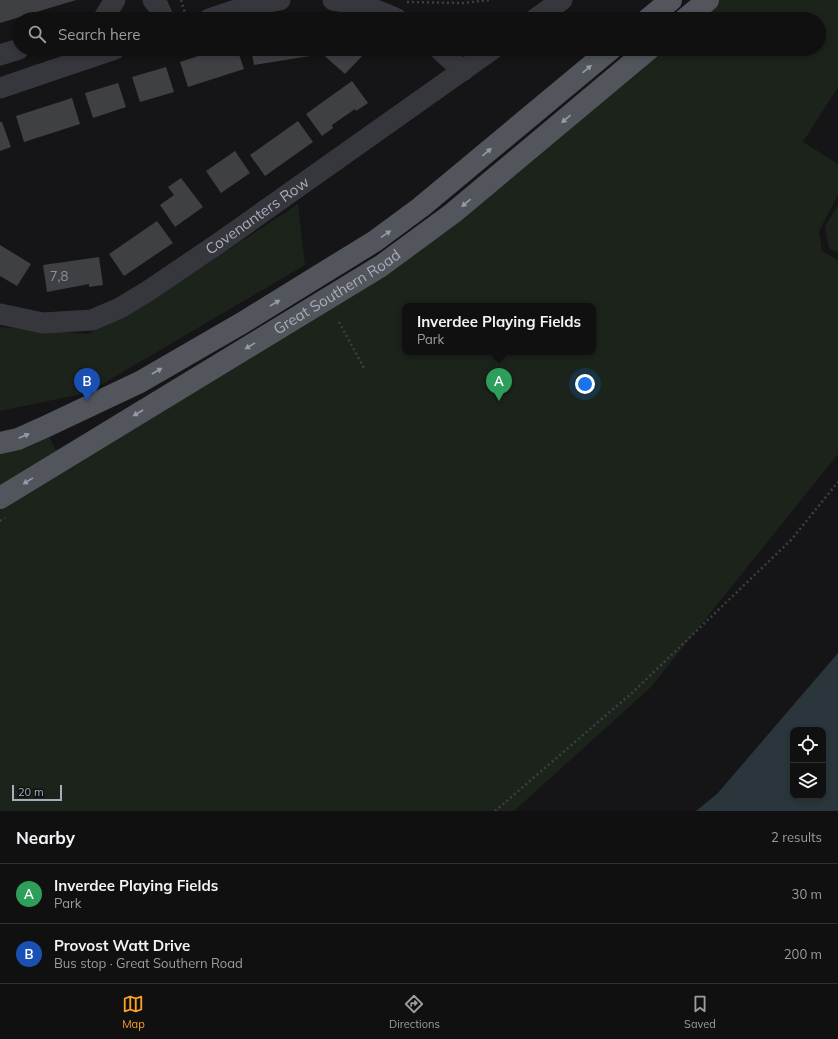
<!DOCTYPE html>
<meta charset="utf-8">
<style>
:root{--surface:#101011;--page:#1e1e1f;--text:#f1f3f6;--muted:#9c9d9f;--line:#303031;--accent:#ffa326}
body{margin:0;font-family:Mulish,sans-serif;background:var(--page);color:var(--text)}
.controls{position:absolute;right:12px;bottom:12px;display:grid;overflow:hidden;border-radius:8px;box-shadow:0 2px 6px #0003}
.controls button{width:36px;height:36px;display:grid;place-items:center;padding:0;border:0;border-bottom:1px solid var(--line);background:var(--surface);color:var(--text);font:20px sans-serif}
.scale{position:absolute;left:12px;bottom:10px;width:50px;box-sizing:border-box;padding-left:4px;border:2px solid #a6adb8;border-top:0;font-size:11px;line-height:14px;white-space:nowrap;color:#a6adb8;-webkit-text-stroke:3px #101012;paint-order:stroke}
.you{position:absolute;left:585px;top:384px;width:14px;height:14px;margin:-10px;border:3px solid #fff;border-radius:50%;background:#1a73e8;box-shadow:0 0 0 6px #1a73e833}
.badge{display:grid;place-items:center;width:26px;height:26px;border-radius:50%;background:var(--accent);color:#fff;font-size:13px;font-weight:700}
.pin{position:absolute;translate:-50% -33px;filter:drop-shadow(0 1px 2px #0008)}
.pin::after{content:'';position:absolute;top:21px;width:14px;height:12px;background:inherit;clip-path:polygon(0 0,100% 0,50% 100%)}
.popup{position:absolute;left:402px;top:303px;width:194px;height:52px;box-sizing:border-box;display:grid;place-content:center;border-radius:8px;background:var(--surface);filter:drop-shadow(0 1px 3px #0005);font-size:13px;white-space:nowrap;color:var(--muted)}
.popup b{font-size:15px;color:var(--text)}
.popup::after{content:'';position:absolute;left:50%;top:100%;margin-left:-8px;border:8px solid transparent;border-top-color:var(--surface)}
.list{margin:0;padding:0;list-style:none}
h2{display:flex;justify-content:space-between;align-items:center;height:52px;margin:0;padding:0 16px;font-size:17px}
h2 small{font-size:13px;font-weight:400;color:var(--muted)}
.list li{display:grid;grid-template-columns:26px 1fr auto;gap:12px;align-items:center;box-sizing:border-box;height:60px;padding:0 16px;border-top:1px solid var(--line)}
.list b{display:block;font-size:15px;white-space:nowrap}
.list p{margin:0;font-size:13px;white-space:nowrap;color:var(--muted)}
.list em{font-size:13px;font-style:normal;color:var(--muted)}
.icon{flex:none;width:22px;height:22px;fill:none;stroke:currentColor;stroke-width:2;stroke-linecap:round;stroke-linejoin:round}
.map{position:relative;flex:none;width:838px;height:811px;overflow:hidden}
.search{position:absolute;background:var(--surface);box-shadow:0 2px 6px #0003;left:12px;right:12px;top:12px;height:44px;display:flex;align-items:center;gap:10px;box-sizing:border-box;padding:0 14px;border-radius:22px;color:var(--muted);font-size:15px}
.sheet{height:172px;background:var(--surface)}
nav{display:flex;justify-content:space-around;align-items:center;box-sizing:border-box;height:56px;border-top:1px solid var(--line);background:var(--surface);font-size:11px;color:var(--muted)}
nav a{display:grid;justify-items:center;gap:2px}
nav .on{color:var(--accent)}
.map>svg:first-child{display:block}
</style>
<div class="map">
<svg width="838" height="811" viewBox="0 0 838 811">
<rect width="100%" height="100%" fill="#151517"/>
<g fill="#1b231b" fill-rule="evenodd">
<path d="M708,0H838V87L803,142L838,164V195L819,231L822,251L838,260V454L651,687L514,811H0V498L381,266L649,49H819V19H685ZM405,306H593V352H405Z"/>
<path d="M298,204L305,265L87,393L0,411V327L88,334L163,293Z"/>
<path d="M838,205V253L829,248L825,226Z"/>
<path d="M49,436L57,453L0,487V454L26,448Z"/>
</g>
<path fill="#2a363c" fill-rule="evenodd" d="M838,653V811H696L717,794ZM793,730H823V796H793Z"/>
<g fill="#3f4044">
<path d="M0,0H76L0,23Z"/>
<path d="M219,49H237L244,69L188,87L180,62Z"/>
<path d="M251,49H309L310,56L254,65Z"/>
<path d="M321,49H356L363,55L345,74L319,51Z"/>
<path d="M166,67L174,92L140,102L132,77Z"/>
<path d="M352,81L368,103L356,111L355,109L332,125L333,128L322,136L306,114Z"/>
<path d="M118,83L126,107L93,118L85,93Z"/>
<path d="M72,98L80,124L24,142L16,116Z"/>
<path d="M298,121L313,142L265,176L250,155Z"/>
<path d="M0,122H2L11,147L0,151Z"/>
<path d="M235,151L250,173L221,193L206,171Z"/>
<path d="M181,178L203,207L175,227L160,205L174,195L168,187Z"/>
<path d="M157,221L173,243L124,276L109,254Z"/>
<path d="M0,245L31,264L17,286L0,276Z"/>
<path d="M99,257L103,285L89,287V284L47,292L43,265Z"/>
</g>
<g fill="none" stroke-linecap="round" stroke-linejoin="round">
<g stroke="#3c3f44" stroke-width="2.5" stroke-dasharray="2 3" stroke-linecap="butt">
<path d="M181,0L187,19"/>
<path d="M407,2L463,3L492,0"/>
<path d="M339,322L365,370"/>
<path d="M0,521L5,518"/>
<path d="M495,811L633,692L791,540L838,482"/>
</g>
<g stroke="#36373d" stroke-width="21">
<path d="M153,0L158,6L164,19"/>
<path d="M333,0C355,3 377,9 397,19"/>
<path d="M103,19L115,0"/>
<path d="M209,19L251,5L280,0"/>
<path d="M535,19L562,0"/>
<path d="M439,49L463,71"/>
<path d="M0,55L19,49"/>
<path d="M0,88L115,49"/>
<path id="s1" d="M0,314L43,323L92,320L120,308L148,291L219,243L493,49"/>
</g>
<g stroke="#52555c" stroke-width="22">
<path d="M648,19L671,0"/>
<path d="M685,19L708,0"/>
<path d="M0,443L18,439L47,426L140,382L242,323L375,241L421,207L611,49"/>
<path id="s2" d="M0,498L381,266L453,213L649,49"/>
</g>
</g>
<defs><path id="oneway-solid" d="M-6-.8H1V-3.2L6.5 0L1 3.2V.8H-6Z"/></defs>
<g fill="#959ba6">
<use href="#oneway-solid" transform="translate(587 69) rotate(-40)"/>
<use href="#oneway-solid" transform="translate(566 119) rotate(140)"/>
<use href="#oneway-solid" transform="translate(487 152) rotate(-40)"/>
<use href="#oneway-solid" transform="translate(466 203) rotate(140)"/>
<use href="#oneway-solid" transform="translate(386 234) rotate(-35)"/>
<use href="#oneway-solid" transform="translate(275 303) rotate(-31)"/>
<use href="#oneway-solid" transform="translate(250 346) rotate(149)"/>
<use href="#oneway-solid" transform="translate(157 371) rotate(-30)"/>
<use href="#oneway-solid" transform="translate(138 413) rotate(150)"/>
<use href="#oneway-solid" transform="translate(24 436) rotate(-23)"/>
<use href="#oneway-solid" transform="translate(28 481) rotate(148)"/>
</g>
<g text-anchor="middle" stroke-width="4" stroke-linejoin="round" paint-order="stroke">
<g font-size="13" fill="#8c929b">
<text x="59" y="281">7,8</text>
</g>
<g font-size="15" fill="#a6adb8" stroke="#101012">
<text dy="5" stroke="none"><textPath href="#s1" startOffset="289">Covenanters Row</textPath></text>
<text dy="5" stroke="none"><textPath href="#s2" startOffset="395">Great Southern Road</textPath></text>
</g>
</g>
</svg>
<div class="controls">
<button><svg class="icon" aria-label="locate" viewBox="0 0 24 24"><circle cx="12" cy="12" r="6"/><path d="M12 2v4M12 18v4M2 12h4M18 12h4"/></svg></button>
<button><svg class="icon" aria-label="layers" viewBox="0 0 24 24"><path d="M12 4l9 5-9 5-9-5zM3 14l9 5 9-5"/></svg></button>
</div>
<div class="scale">20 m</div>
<div class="you"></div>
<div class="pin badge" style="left:499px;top:401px;background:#2e9e5b">A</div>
<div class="popup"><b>Inverdee Playing Fields</b>Park</div>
<div class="pin badge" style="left:87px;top:401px;background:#1a4fb4">B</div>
<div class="search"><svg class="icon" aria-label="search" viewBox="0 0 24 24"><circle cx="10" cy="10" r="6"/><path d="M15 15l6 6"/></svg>Search here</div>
</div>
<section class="sheet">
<h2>Nearby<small>2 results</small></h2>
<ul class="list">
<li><span class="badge" style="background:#2e9e5b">A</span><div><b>Inverdee Playing Fields</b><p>Park</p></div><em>30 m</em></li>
<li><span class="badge" style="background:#1a4fb4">B</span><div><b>Provost Watt Drive</b><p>Bus stop · Great Southern Road</p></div><em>200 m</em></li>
</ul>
</section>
<nav>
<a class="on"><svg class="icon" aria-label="map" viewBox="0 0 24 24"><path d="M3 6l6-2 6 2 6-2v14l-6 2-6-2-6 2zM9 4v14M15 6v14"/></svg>Map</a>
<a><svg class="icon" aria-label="directions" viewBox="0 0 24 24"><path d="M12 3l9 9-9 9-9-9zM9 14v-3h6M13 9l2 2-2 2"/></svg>Directions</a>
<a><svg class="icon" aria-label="saved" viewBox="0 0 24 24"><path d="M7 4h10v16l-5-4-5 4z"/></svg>Saved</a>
</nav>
